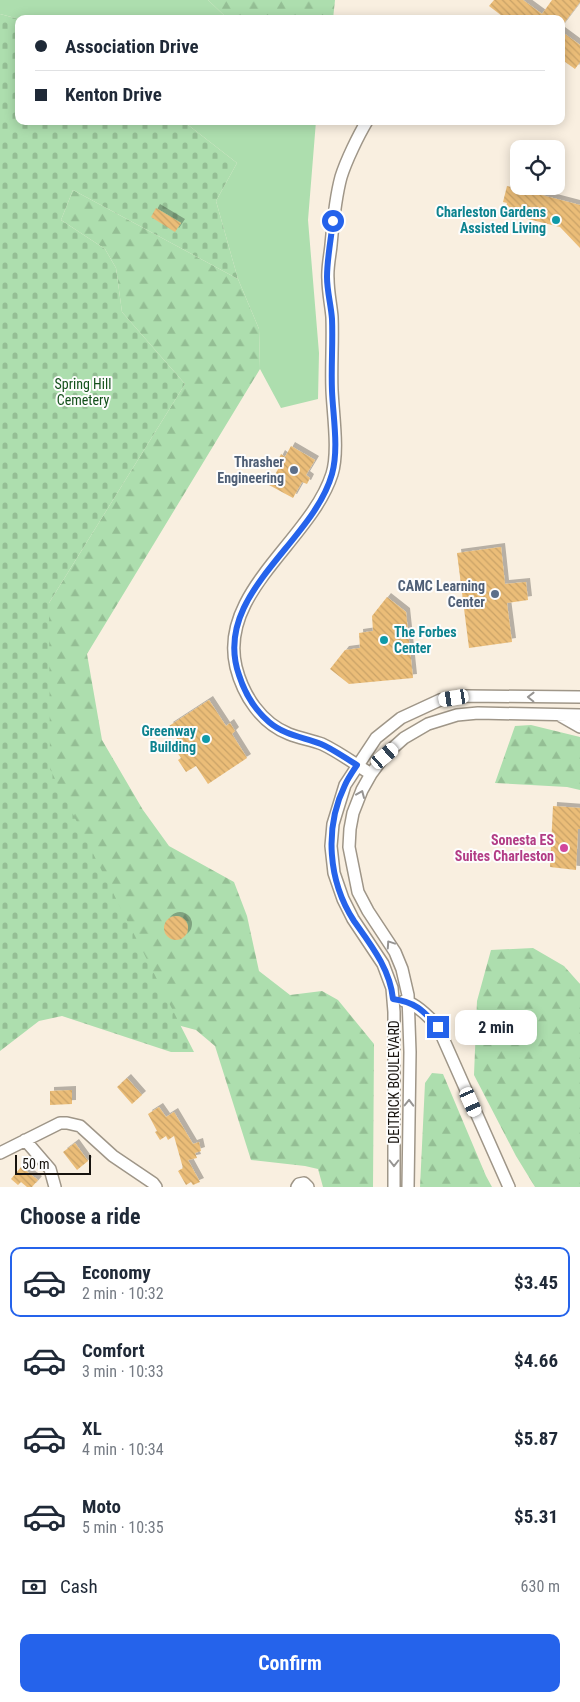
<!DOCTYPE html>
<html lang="en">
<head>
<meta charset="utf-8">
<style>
  body { margin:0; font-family:"Roboto Condensed",sans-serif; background:#f6f6f7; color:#1f2937; height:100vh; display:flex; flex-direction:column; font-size:19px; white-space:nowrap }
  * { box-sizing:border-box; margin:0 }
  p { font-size:16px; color:#747a83 }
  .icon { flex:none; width:28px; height:28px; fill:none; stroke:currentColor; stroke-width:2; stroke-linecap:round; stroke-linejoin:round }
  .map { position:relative; height:1187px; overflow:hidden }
  .details { display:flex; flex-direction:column; background:#fff; flex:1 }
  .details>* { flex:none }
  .hud { position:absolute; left:15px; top:15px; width:550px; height:110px; border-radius:10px; box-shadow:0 2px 12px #0003; display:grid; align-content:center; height:110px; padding:0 20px; background:#fff }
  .tools { position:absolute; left:510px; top:140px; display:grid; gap:10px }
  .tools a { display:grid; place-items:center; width:55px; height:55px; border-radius:10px; background:#fff; box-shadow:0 2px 12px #0003; font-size:25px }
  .scale { position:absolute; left:15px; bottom:12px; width:76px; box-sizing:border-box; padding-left:5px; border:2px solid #17130e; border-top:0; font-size:14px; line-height:18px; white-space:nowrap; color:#17130e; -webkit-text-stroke:4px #fdfdfd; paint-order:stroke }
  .end { position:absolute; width:22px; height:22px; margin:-11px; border:6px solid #2563eb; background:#fff; box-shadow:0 0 0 2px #fff }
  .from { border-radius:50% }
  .bubble { position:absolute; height:35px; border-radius:10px; background:#fff; box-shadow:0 2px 12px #0003; font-size:16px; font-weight:700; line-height:35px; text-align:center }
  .car { position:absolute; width:15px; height:30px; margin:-15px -8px; border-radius:6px; box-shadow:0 0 4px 1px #0007; background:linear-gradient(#fff 24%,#345 0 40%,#fff 0 76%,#345 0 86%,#fff 0) }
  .hud b { display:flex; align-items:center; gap:18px; height:48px; font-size:19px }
  .hud b+b { border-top:1px solid #e0e1e3 }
  .hud i { width:12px; height:12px; background:#1f2937 }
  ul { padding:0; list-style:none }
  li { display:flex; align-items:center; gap:15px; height:70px; margin:0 10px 8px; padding:0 10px; border:2px solid transparent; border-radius:10px }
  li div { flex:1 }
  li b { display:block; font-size:19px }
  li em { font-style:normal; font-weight:700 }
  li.on { border-color:#2563eb }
  li>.icon { width:45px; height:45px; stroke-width:1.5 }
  h2 { padding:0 20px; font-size:22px; line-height:60px }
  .pay { display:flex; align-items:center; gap:12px; height:55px; padding:0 20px; font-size:19px }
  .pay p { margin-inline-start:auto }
  .action { display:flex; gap:10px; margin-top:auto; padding:10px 20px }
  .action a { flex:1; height:58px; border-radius:10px; background:#2563eb; color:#fff; font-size:20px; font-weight:700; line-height:58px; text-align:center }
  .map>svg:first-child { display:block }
</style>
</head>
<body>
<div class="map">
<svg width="580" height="1187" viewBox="0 0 580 1187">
  <defs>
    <pattern id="forest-firs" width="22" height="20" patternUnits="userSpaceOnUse" patternTransform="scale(1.25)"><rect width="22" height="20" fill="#addeae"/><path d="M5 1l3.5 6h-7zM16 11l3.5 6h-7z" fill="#94be94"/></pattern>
    <pattern id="cemetery-stones" width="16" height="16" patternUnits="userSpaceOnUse" patternTransform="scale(1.25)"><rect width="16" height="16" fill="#addeae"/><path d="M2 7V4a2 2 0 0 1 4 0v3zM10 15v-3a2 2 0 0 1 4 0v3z" fill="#94be94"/></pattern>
    <pattern id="building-back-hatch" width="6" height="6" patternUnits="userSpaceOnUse" patternTransform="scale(1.25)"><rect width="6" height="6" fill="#ebbd78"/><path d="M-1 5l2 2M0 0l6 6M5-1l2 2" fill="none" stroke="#c9a267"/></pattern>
    <filter id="shadow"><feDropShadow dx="4" dy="-4" stdDeviation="0" flood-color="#0004"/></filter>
  </defs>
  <rect width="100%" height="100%" fill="#f9efe0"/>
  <path fill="#addeae" d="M 0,0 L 208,0 L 228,19 L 19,19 L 0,14 Z
    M 183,121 L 316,121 L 308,220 L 319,353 L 318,399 L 281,408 L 260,369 L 259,329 L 238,279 L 216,201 L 237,163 Z"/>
  <path fill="url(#forest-firs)" d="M 208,0 L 335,0 L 333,19 L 228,19 Z
    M 73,190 L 238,279 L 259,329 L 260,369 L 87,654 L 102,740 L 143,810 L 169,846 L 234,882 L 247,916 L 259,971 L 290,995 L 322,991 L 338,1000 L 374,1044 L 373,1187 L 323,1187 L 318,1169 L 305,1166 L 251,1160 L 215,1046 L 196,1030 L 84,1000 L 0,810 L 41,770 L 49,603 L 185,384 L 122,312 L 116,268 L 105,249 L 61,220 Z
    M 531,725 L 580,737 L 580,790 L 567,787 L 495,783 L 515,726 Z
    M 533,948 L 564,966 L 580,984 L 580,1187 L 535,1187 L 516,1156 L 474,1075 L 477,1001 L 491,950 Z
    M 432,1073 L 443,1074 L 486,1176 L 492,1187 L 420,1187 L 425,1083 Z"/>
  <path fill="url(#cemetery-stones)" d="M 0,14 L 19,19 L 19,121 L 183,121 L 237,163 L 216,201 L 238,279 L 73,190 L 61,220 L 105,249 L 116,268 L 122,312 L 185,384 L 49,603 L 50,769 L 194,1052 L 171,1052 L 62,1016 L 39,1021 L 0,1051 Z"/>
  <path fill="url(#building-back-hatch)" filter="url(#shadow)" d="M 494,0 L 523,0 L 542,14 L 552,0 L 580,0 L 580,2 L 561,27 L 561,19 L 506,19 L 489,6 Z
    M 561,31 L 580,45 L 580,62 L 575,69 L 561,59 Z
    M 507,186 L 580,205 L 580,248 L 560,227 L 504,213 L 507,203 L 503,202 Z
    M 156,208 L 181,223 L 175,232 L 151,217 Z
    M 291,446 L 315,460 L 306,475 L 310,478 L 307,484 L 302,482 L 293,498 L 269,485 L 281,464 L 277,462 L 281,454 L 285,457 Z
    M 501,547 L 505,584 L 526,582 L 528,600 L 507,603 L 512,642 L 469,648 L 457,553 Z
    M 387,597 L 406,612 L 413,678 L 349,684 L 330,669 L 345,650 L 360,648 L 359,633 L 373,631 L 372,616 Z
    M 209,700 L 226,726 L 230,723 L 235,731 L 232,734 L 247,758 L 208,784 L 196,766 L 186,772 L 178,760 L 181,758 L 175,749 L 181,745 L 169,726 Z
    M 553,806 L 580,808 L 580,829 L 578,829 L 576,870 L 550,867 Z
    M164 928a12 12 0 1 1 24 0a12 12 0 1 1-24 0Z
    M 127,1078 L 142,1095 L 132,1104 L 117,1087 Z
    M 72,1090 L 72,1104 L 50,1105 L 50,1091 Z
    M 159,1107 L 166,1117 L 174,1112 L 193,1144 L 199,1142 L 201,1151 L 195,1153 L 197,1158 L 188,1160 L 200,1182 L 193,1185 L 191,1182 L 186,1185 L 178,1171 L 183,1168 L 174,1136 L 168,1140 L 166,1136 L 160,1140 L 155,1132 L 157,1131 L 148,1114 Z
    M 75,1143 L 88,1161 L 77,1170 L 63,1152 Z
    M 21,1167 L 38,1180 L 32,1187 L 27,1187 L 21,1182 L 18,1185 L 11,1179 Z"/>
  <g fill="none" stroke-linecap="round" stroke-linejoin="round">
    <defs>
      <path id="minor" d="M 367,121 C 358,136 346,161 341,177 C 335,199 333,223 331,245 C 330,256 327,268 328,279 C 328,292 331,305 332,317 C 333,341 331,366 332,390 C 333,414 339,452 332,474 C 311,540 218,592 236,667 C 243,695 261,723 289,734 C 299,738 311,740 322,744 C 339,752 355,764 371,774
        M 559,715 L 580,727
        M 404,1001 C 416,1003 430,1018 438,1027 L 509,1187
        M 25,1140 L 50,1169 L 55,1187
        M 0,1153 L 60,1123 L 67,1123 L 80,1126 L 113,1156 L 153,1183 L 156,1187
        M 297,1187 L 299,1184 L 304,1183 L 308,1187
        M 394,1187 L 394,1012 L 392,988 L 383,964 L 353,919 L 343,899 L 334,873 L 331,846 L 333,824 L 345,785 L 376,738 L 401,718 L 440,700 L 467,696 L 580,697
        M 408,1187 L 410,1052 L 408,995 L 402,969 L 395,952 L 368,911 L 358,892 L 349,847 L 350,829 L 353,813 L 362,790 L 371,774 L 385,755 L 404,738 L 428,724 L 457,715 L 478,713 L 580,715"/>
    </defs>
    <use href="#minor" stroke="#9f9688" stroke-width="14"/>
    <use href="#minor" stroke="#fff" stroke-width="11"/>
  </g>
  <defs><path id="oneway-chevron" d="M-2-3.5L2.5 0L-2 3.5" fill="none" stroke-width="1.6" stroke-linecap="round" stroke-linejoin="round" transform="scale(1.25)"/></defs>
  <g stroke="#979593">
    <use href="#oneway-chevron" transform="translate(531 697) rotate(-179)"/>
    <use href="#oneway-chevron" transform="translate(361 794) rotate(-67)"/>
    <use href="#oneway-chevron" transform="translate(390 944) rotate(-124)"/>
    <use href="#oneway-chevron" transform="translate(409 1103) rotate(-89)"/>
    <use href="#oneway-chevron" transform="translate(394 1163) rotate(90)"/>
  </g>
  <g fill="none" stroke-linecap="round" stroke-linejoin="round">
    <path stroke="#2563eb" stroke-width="6" d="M 333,221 C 331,239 327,259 327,277 C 327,291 331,305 332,319 C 333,343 331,367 332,391 C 333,416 339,449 332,474 C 313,543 211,595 239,675 C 245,694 254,709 269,722 C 284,735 303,737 321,744 C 333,749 345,758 357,765 C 353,771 348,778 345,785 C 324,828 328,881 354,921 C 371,945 390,969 393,999 C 415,1002 423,1010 438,1027"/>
  </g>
  <g fill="#0f9aa8" stroke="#fdfdfd" stroke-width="2">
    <circle cx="556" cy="220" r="5"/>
    <circle cx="384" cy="640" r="5"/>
    <circle cx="206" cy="739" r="5"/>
  </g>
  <g fill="#5c6f8a" stroke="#fdfdfd" stroke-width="2">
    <circle cx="294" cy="470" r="5"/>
    <circle cx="495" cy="594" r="5"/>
  </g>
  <circle fill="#d1479c" stroke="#fdfdfd" stroke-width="2" cx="564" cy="848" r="5"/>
  <g text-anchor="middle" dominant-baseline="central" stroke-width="4" stroke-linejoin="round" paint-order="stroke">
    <g font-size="14" font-weight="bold" fill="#0d838f" stroke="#fdfdfd" text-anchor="end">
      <text x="546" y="212">Charleston Gardens<tspan x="546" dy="16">Assisted Living</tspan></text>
      <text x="394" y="632" text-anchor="start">The Forbes<tspan x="394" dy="16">Center</tspan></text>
      <text x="196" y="731">Greenway<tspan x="196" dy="16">Building</tspan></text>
    </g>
    <g font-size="14" fill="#13511b" stroke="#fdfdfd">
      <text x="83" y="384">Spring Hill<tspan x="83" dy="16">Cemetery</tspan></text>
    </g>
    <g font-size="14" font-weight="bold" fill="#4e5e75" stroke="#fdfdfd" text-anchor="end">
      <text x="284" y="462">Thrasher<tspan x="284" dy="16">Engineering</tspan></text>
      <text x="485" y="586">CAMC Learning<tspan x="485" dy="16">Center</tspan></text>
    </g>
    <g font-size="14" font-weight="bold" fill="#b23c85" stroke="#fdfdfd" text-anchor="end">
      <text x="554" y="840">Sonesta ES<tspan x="554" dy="16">Suites Charleston</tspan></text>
    </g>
    <g font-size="14" fill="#17130e" stroke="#fdfdfd">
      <text transform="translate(394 1082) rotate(-90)">DEITRICK BOULEVARD</text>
    </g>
  </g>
</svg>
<div class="tools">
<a><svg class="icon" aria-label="locate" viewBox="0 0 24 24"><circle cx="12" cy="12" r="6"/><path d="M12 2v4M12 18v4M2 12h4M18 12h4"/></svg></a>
</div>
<div class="scale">50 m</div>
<i class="end from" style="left:333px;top:221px"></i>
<i class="end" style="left:438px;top:1027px"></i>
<div class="bubble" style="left:455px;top:1010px;width:82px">2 min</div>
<i class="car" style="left:454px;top:698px;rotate:261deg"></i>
<i class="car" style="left:385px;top:756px;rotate:49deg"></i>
<i class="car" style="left:471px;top:1102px;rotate:156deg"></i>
<div class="hud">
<b><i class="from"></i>Association Drive</b>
<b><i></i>Kenton Drive</b>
</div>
</div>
<section class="details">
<h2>Choose a ride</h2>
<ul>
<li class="on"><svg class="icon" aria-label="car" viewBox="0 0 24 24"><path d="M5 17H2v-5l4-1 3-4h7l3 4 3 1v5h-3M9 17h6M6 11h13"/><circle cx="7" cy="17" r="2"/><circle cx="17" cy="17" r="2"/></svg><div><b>Economy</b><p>2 min · 10:32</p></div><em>$3.45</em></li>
<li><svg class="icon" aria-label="car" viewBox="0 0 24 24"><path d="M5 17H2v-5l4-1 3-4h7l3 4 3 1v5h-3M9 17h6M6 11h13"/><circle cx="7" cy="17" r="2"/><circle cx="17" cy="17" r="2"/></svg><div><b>Comfort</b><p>3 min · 10:33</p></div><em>$4.66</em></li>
<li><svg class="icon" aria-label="car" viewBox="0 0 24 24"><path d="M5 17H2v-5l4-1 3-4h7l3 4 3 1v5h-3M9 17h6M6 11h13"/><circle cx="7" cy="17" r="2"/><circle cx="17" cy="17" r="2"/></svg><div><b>XL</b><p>4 min · 10:34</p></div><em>$5.87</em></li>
<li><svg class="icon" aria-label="car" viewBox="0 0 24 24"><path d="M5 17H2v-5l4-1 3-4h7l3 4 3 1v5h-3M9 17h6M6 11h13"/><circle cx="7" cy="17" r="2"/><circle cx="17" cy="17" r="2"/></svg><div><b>Moto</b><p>5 min · 10:35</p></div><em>$5.31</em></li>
</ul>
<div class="pay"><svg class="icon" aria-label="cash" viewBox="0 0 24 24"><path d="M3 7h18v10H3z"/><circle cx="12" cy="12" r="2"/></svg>Cash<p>630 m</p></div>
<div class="action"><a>Confirm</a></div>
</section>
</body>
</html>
